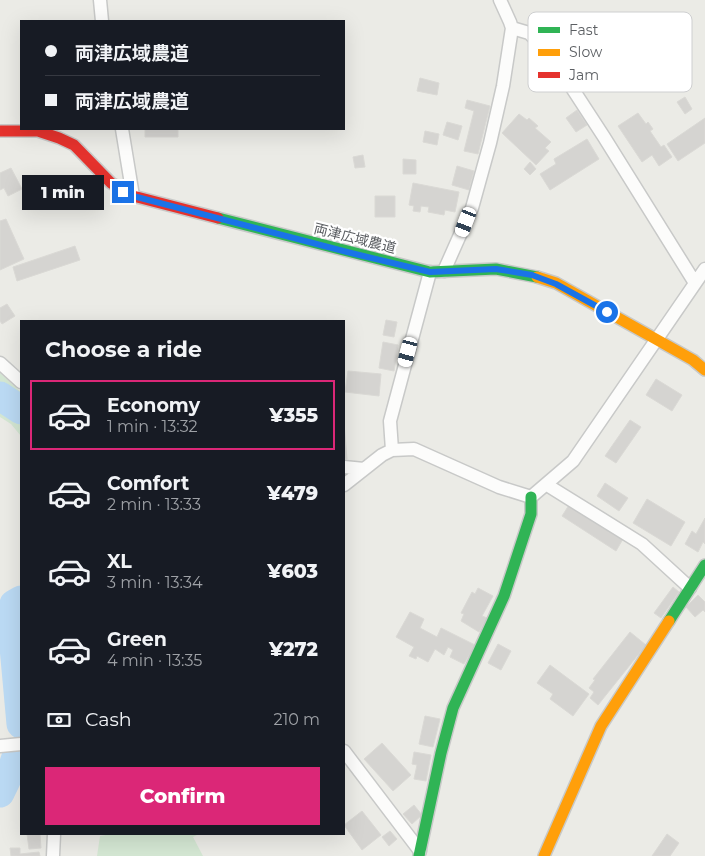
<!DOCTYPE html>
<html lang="en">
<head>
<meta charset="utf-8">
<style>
  body { margin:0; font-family:Montserrat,"Noto Sans JP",sans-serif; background:#20242c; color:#f1f3f6; height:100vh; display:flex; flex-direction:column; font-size:19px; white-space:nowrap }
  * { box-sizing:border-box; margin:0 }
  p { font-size:16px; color:#9ea1a6 }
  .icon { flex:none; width:28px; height:28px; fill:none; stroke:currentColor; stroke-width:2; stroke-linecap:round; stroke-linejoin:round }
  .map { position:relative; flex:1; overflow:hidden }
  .panel { position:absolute; left:20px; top:320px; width:325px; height:515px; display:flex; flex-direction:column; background:#171b24; border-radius:0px; box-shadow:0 5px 20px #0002 }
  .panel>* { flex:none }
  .guide { position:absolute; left:20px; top:20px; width:325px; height:110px; border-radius:0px; box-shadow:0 5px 20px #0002; display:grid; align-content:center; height:110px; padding:0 25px; background:#171b24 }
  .end { position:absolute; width:22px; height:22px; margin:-11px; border:6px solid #1a73e8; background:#fff; box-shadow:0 0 0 2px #fff }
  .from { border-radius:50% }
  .bubble { position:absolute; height:35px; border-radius:0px; background:#171b24; box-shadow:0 5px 20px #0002; font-size:16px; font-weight:800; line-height:35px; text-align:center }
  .car { position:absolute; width:15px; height:30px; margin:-15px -8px; border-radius:6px; box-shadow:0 0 4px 1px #0007; background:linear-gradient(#fff 24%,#345 0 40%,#fff 0 76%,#345 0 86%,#fff 0) }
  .guide b { display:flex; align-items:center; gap:18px; height:48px; font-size:19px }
  .guide b+b { border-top:1px solid #363941 }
  .guide i { width:12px; height:12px; background:#f1f3f6 }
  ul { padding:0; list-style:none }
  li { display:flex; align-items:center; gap:15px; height:70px; margin:0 10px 8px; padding:0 15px; border:2px solid transparent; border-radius:0px }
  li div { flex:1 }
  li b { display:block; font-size:19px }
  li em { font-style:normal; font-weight:800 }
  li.current { border-color:#db2777 }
  li>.icon { width:45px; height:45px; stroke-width:1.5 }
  h2 { padding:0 25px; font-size:22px; line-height:60px }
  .pay { display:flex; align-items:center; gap:12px; height:55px; padding:0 25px; font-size:19px }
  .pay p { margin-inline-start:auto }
  .action { display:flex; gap:10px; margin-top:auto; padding:10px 25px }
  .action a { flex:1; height:58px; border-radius:0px; background:#db2777; color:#fff; font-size:20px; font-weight:800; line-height:58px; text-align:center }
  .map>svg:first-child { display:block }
</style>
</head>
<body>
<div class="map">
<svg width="705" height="856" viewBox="0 0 705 856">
  <rect width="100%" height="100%" fill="#ebebe6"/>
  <path fill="#d4e7d3" d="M 0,373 L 21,392 L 21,436 L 11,424 L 0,417 Z
    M 111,834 L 199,834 L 193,837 L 203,856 L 97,856 L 100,836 Z"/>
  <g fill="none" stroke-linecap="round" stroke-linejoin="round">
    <path stroke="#bbdaf4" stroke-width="29" d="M 0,396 L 21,410
      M 21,600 L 14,604 L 13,636 L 21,724
      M 0,793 L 13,766 L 17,754"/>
  </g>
  <path fill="#d5d4d1" stroke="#dad9d5" d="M 420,78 L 439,83 L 437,95 L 417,91 Z
    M 685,97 L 692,109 L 685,114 L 677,102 Z
    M 467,100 L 490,106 L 478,154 L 464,151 L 474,111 L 465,108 Z
    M 577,110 L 587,125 L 576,132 L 566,118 Z
    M 638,113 L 646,124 L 648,122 L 653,129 L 650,131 L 661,147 L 664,145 L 672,157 L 659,166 L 652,155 L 642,162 L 618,126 Z
    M 519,114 L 527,120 L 529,118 L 538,126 L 535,128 L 551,142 L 545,148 L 549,151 L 536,165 L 502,133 Z
    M 705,118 L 705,143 L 678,161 L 667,144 Z
    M 447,122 L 462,126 L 458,140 L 443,135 Z
    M 145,129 L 178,129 L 178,137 L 145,137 Z
    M 425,131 L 439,134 L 437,145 L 423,142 Z
    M 587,139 L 599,159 L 550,190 L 540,174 L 556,164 L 554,159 Z
    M 363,155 L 365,167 L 355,168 L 353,157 Z
    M 403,159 L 416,160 L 416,174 L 403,174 Z
    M 530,162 L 536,169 L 530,175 L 524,169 Z
    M 457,166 L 474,171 L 469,190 L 452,185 Z
    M 11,168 L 22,189 L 8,196 L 4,188 L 0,190 L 0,173 Z
    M 413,183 L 459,192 L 455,212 L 445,210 L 444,215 L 428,212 L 429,207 L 421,206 L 420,212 L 413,211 L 414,206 L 409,205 Z
    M 375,196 L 395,196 L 395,217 L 375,217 Z
    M 6,219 L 24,259 L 0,270 L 0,221 Z
    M 75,246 L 80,260 L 17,281 L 13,267 Z
    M 7,304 L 15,316 L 2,324 L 0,321 L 0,308 Z
    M 386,320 L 397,322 L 394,337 L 383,335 Z
    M 383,342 L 398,345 L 394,371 L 379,368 Z
    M 348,371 L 381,374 L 379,396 L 345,392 Z
    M 656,379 L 682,395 L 672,411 L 646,395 Z
    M 630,420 L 641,427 L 616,463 L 605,456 Z
    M 344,423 L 347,459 L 344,459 Z
    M 605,483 L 628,498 L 619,511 L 597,496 Z
    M 647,499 L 685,522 L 671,546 L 633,523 Z
    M 569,505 L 623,539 L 616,551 L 562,516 Z
    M 705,518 L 705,544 L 703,542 L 698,552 L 685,544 L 692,531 L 696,534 Z
    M 673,587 L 679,592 L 661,618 L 654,613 Z
    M 478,588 L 493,596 L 482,616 L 487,618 L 479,632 L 461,621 L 464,614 L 461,613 L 472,592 L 475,594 Z
    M 698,595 L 705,602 L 705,612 L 703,610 L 695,617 L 686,607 Z
    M 410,612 L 424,619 L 420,628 L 437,637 L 441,628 L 475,645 L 464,664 L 450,657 L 453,650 L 448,647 L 444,655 L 435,649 L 428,662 L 417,656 L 416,659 L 409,656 L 414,647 L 396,637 Z
    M 630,632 L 646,645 L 598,705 L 590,698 L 594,692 L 589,688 L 595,680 L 593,679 Z
    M 498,644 L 511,651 L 501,670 L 488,663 Z
    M 550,665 L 589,694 L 573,716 L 550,699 L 553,694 L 537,683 Z
    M 425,716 L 440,719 L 433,747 L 419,744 Z
    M 382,743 L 411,775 L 393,791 L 364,759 Z
    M 414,752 L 431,755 L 426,781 L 414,779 L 417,765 L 412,764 Z
    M 414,805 L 422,815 L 412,824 L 403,814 Z
    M 362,811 L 381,835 L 362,850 L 344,825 Z
    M 390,831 L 397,839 L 389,846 L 382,837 Z
    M 27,834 L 40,834 L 41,848 L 29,849 Z
    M 667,834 L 679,843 L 670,856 L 652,856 Z
    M 10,848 L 20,848 L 20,854 L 39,852 L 40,856 L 11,856 Z"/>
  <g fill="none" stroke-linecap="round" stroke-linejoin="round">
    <defs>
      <path id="street" d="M 100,0 L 102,21
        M 512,28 L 529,33 L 541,45 L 559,68 L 604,137 L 695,283
        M 122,129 L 133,196
        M 444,271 L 472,208 L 490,143 L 503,86 L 512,28 L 510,22 L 500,0
        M 0,363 L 21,382
        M 392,450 L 390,421 L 430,272
        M 344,467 L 364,469
        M 344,485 L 382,455 L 392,450 L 414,449 L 499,487 L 531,497 L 573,461 L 705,269
        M 547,485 L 642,544 L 690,588
        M 0,746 L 21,744
        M 344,751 L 420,851
        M 53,856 L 54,834"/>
      <path id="fast" d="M 218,218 L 430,272 L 496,269 L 537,277
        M 669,621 L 705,565
        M 419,856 L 441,753 L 453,708 L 504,596 L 531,514 L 531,497"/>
      <path id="slow" d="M 537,277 L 556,283 L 693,360 L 705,370
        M 544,856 L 601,726 L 669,621"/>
      <path id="jam" d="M 0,131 L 38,131 L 59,138 L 74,145 L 111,183 L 133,196 L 218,218"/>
    </defs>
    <use href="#street" stroke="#c8c9c8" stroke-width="15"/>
    <use href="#fast" stroke="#c8c9c8" stroke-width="14"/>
    <use href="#slow" stroke="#c8c9c8" stroke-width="14"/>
    <use href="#jam" stroke="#c8c9c8" stroke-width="14"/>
    <use href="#street" stroke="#fcfcfb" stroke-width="12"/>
    <use href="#fast" stroke="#30b455" stroke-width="11"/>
    <use href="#slow" stroke="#ff9f0a" stroke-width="11"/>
    <use href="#jam" stroke="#e5322d" stroke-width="11"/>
  </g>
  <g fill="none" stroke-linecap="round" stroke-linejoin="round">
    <path stroke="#1a73e8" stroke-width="6" d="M 123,192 L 133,196 L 351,253 L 430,272 L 496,269 L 532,275 L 556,284 L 607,312"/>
  </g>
  <g text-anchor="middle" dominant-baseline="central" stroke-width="4.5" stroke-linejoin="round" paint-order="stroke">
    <g font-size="14" fill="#5c5f63" stroke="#fff">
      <text transform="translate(355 238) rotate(14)">両津広域農道</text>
    </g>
  </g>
  <rect x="528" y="12" width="164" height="80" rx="8" fill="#fff" stroke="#cecfd0" stroke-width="1"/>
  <rect x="538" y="27" width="22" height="6" fill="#30b455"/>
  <rect x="538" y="49" width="22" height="7" fill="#ff9f0a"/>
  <rect x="538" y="72" width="22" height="6" fill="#e5322d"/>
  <g font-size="14" fill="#5c5f63">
    <text x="569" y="35">Fast</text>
    <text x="569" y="57">Slow</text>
    <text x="569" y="80">Jam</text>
  </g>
</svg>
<i class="end from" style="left:607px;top:312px"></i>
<i class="end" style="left:123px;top:192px"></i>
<div class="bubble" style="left:22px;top:175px;width:82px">1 min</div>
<i class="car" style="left:466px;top:222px;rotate:201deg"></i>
<i class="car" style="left:408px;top:352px;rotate:195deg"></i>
<div class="guide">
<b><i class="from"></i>両津広域農道</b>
<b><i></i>両津広域農道</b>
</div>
<section class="panel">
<h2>Choose a ride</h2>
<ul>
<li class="current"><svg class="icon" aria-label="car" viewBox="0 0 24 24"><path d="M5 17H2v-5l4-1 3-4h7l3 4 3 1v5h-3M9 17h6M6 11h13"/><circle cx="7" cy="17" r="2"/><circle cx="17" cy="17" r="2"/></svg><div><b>Economy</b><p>1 min · 13:32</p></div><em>¥355</em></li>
<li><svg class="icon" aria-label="car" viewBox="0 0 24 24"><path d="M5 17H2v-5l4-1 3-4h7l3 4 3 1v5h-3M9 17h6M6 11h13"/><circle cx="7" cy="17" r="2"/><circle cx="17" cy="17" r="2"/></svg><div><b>Comfort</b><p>2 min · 13:33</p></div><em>¥479</em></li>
<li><svg class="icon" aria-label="car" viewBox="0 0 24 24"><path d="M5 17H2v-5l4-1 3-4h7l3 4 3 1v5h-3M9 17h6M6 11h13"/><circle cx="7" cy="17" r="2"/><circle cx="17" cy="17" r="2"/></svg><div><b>XL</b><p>3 min · 13:34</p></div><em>¥603</em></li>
<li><svg class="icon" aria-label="car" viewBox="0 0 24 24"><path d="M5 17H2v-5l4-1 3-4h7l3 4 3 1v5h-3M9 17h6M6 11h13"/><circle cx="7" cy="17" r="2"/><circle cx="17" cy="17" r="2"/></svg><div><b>Green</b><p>4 min · 13:35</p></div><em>¥272</em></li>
</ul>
<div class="pay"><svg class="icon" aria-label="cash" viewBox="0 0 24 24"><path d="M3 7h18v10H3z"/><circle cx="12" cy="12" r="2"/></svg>Cash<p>210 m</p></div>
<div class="action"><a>Confirm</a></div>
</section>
</div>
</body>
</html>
